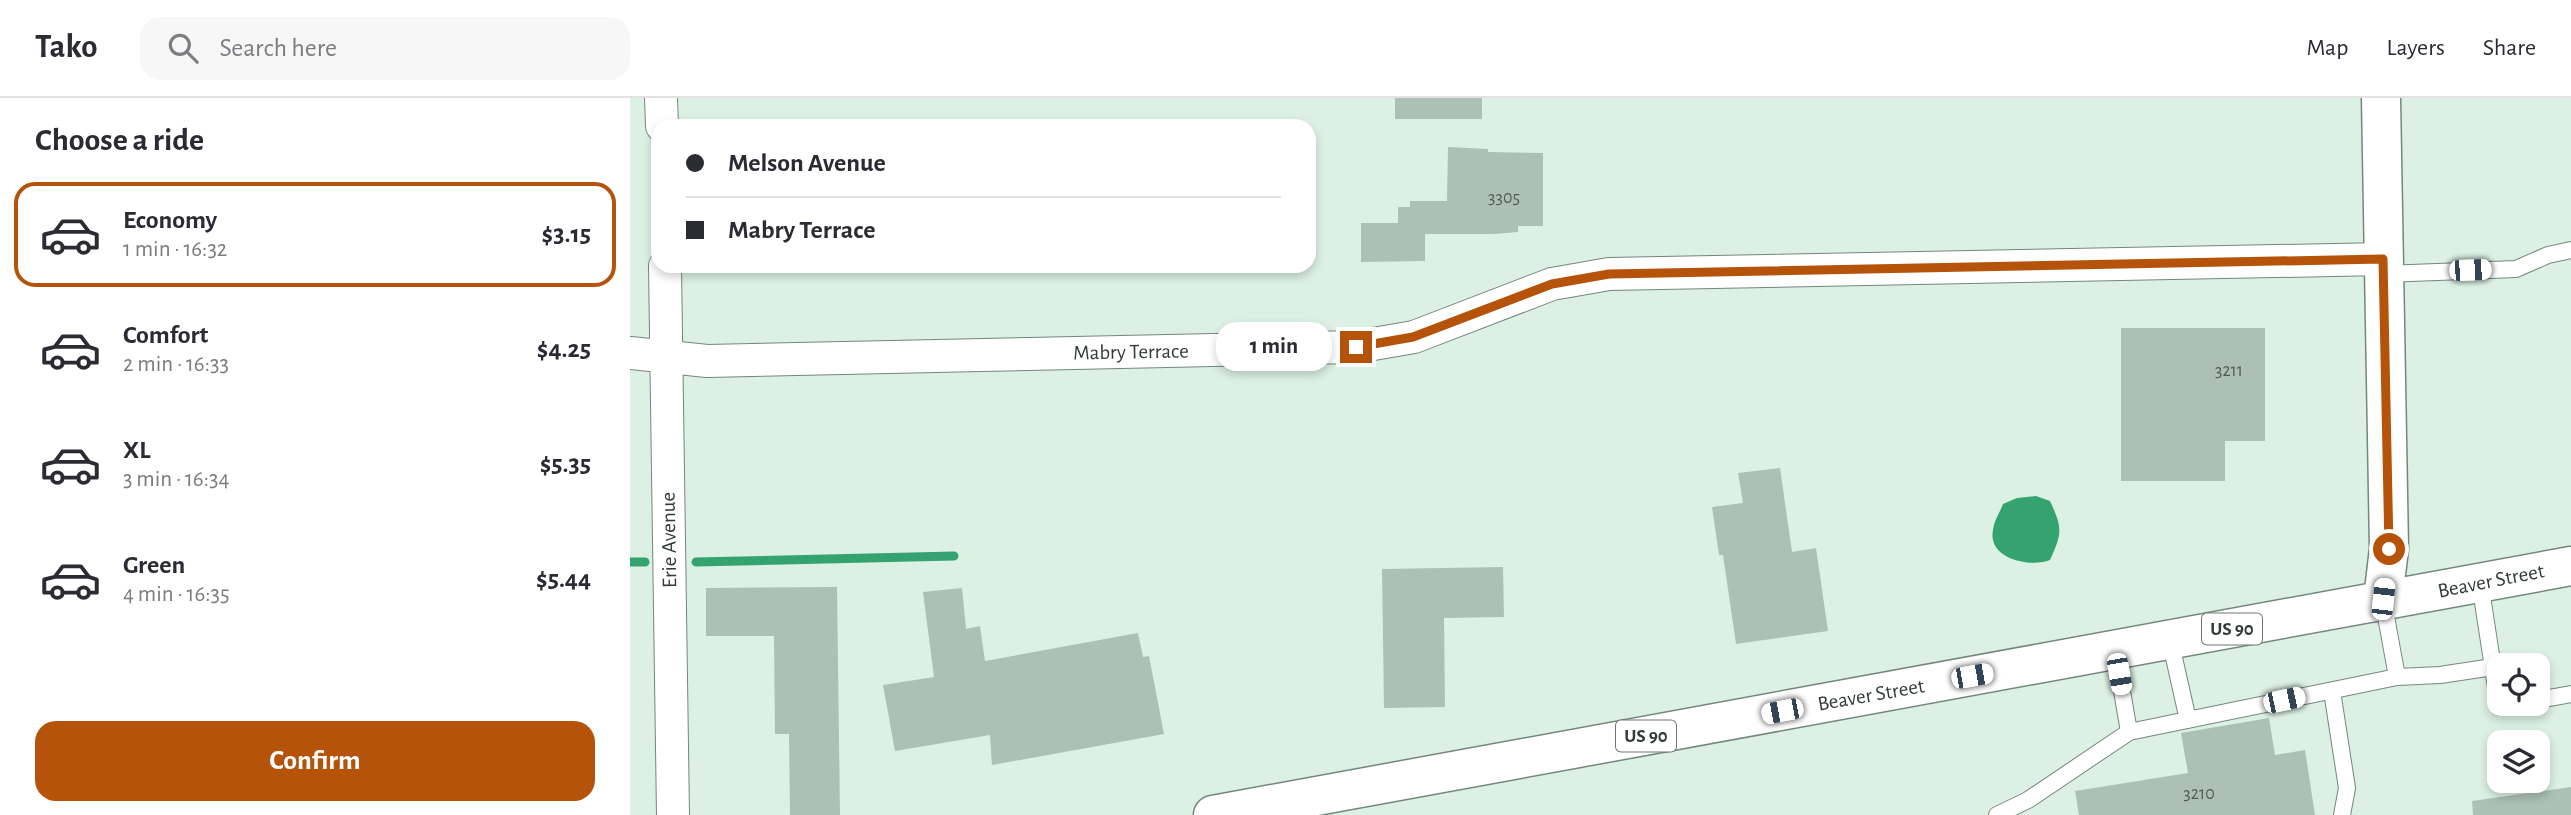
<!DOCTYPE html>
<html lang="en">
<head>
<meta charset="utf-8">
<style>
  body { margin:0; font-family:"Alegreya Sans",sans-serif; background:#f7f7f7; color:#2b2b33; height:100vh; display:flex; flex-direction:column; font-size:26px; white-space:nowrap }
  * { box-sizing:border-box; margin:0 }
  p { font-size:23px; color:#7c7c81 }
  .icon { flex:none; width:38px; height:38px; fill:none; stroke:currentColor; stroke-width:2; stroke-linecap:round; stroke-linejoin:round }
  .map { position:relative; flex:1; overflow:hidden }
  .side { display:flex; flex-direction:column; background:#fff; width:630px }
  .side>* { flex:none }
  .top-card { position:absolute; left:21px; top:21px; width:665px; height:154px; border-radius:21px; box-shadow:0 4px 10px #0003; display:grid; align-content:center; height:154px; padding:0 35px; background:#fff }
  .controls { position:absolute; left:1857px; top:555px; display:grid; gap:14px }
  .controls a { display:grid; place-items:center; width:63px; height:63px; border-radius:14px; background:#fff; box-shadow:0 4px 10px #0003; font-size:35px }
  .end { position:absolute; width:32px; height:32px; margin:-16px; border:9px solid #b45309; background:#fff; box-shadow:0 0 0 4px #fff }
  .from { border-radius:50% }
  .bubble { position:absolute; height:49px; border-radius:21px; background:#fff; box-shadow:0 4px 10px #0003; font-size:23px; font-weight:700; line-height:49px; text-align:center }
  .car { position:absolute; width:21px; height:42px; margin:-21px -10px; border-radius:9px; box-shadow:0 0 5px 2px #0007; background:linear-gradient(#fff 24%,#345 0 40%,#fff 0 76%,#345 0 86%,#fff 0) }
  .top-card b { display:flex; align-items:center; gap:24px; height:66px; font-size:26px }
  .top-card b+b { border-top:2px solid #e1e1e2 }
  .top-card i { width:18px; height:18px; background:#2b2b33 }
  ul { padding:0; list-style:none }
  li { display:flex; align-items:center; gap:21px; height:105px; margin:0 14px 10px; padding:0 21px; border:4px solid transparent; border-radius:21px }
  li div { flex:1 }
  li b { display:block; font-size:26px }
  li em { font-style:normal; font-weight:700 }
  li.on { border-color:#b45309 }
  li>.icon { width:63px; height:63px; stroke-width:1.5 }
  h2 { padding:0 35px; font-size:32px; line-height:84px }
  .button { display:flex; gap:14px; margin-top:auto; padding:14px 35px }
  .button a { flex:1; height:80px; border-radius:21px; background:#b45309; color:#fff; font-size:28px; font-weight:700; line-height:80px; text-align:center }
  header { display:flex; align-items:center; gap:42px; box-sizing:border-box; height:98px; padding:0 35px; background:#fff; border-bottom:2px solid #e1e1e2 }
  header strong { font-size:33px }
  nav { display:flex; gap:38px; margin-inline-start:auto; font-size:24px }
  .search { width:490px; height:63px; background:#f7f7f7; display:flex; align-items:center; gap:18px; box-sizing:border-box; padding:0 24px; border-radius:21px; color:#7c7c81; font-size:26px }
  main { display:flex; flex:1; min-height:0 }
  .map>svg:first-child { display:block }
</style>
</head>
<body>
<header>
<strong>Tako</strong>
<div class="search"><svg class="icon" aria-label="search" viewBox="0 0 24 24"><circle cx="10" cy="10" r="6"/><path d="M15 15l6 6"/></svg>Search here</div>
<nav><a>Map</a><a>Layers</a><a>Share</a></nav>
</header>
<main>
<section class="side">
<h2>Choose a ride</h2>
<ul>
<li class="on"><svg class="icon" aria-label="car" viewBox="0 0 24 24"><path d="M5 17H2v-5l4-1 3-4h7l3 4 3 1v5h-3M9 17h6M6 11h13"/><circle cx="7" cy="17" r="2"/><circle cx="17" cy="17" r="2"/></svg><div><b>Economy</b><p>1 min · 16:32</p></div><em>$3.15</em></li>
<li><svg class="icon" aria-label="car" viewBox="0 0 24 24"><path d="M5 17H2v-5l4-1 3-4h7l3 4 3 1v5h-3M9 17h6M6 11h13"/><circle cx="7" cy="17" r="2"/><circle cx="17" cy="17" r="2"/></svg><div><b>Comfort</b><p>2 min · 16:33</p></div><em>$4.25</em></li>
<li><svg class="icon" aria-label="car" viewBox="0 0 24 24"><path d="M5 17H2v-5l4-1 3-4h7l3 4 3 1v5h-3M9 17h6M6 11h13"/><circle cx="7" cy="17" r="2"/><circle cx="17" cy="17" r="2"/></svg><div><b>XL</b><p>3 min · 16:34</p></div><em>$5.35</em></li>
<li><svg class="icon" aria-label="car" viewBox="0 0 24 24"><path d="M5 17H2v-5l4-1 3-4h7l3 4 3 1v5h-3M9 17h6M6 11h13"/><circle cx="7" cy="17" r="2"/><circle cx="17" cy="17" r="2"/></svg><div><b>Green</b><p>4 min · 16:35</p></div><em>$5.44</em></li>
</ul>
<div class="button"><a>Confirm</a></div>
</section>
<div class="map">
<svg width="1941" height="717" viewBox="0 0 1941 717">
  <rect width="100%" height="100%" fill="#dcf1e4"/>
  <path fill="#35a36f" d="M 1406,398 L 1420,403 C 1433,431 1432,435 1420,462 C 1401,470 1357,461 1363,432 C 1364,423 1370,414 1373,406 L 1387,400 Z"/>
  <g fill="none" stroke-linecap="round" stroke-linejoin="round">
    <path stroke="#35a36f" stroke-width="9" d="M 0,464 L 15,464
      M 66,464 L 324,458"/>
  </g>
  <path fill="#acc0b4" d="M 765,0 L 852,0 L 852,21 L 765,21 Z
    M 818,49 L 858,51 L 858,54 L 913,55 L 913,128 L 888,128 L 888,134 L 864,136 L 795,136 L 795,163 L 731,164 L 731,125 L 768,125 L 768,109 L 780,109 L 780,103 L 817,103 Z
    M 1491,230 L 1635,230 L 1635,343 L 1595,343 L 1595,383 L 1491,383 Z
    M 1150,370 L 1162,454 L 1186,450 L 1198,533 L 1106,546 L 1093,457 L 1089,457 L 1082,409 L 1113,405 L 1108,375 Z
    M 873,469 L 874,519 L 814,520 L 815,609 L 754,610 L 752,471 Z
    M 207,489 L 210,717 L 160,717 L 159,636 L 145,636 L 144,538 L 76,538 L 76,490 Z
    M 332,490 L 336,531 L 350,528 L 355,563 L 508,535 L 513,559 L 519,558 L 534,636 L 362,667 L 360,637 L 265,653 L 253,587 L 304,579 L 293,494 Z
    M 1639,620 L 1645,657 L 1675,652 L 1685,717 L 1449,717 L 1445,693 L 1558,675 L 1551,635 Z
    M 1941,689 L 1941,717 L 1843,717 L 1842,703 Z"/>
  <g fill="none" stroke-linecap="round" stroke-linejoin="round">
    <defs>
      <path id="lane" d="M 1754,176 L 1886,171 L 1918,157 L 1941,152
        M 1850,485 L 1869,609 L 1890,606
        M 1540,542 L 1558,622
        M 1485,552 L 1499,634 L 1767,579 L 1753,502
        M 1767,579 L 1810,577 L 1863,569
        M 1702,593 L 1717,690 L 1712,717
        M 1908,602 L 1941,596
        M 1367,717 L 1398,702 L 1499,634"/>
      <path id="street" d="M 31,0 L 32,28
        M 35,168 L 43,717
        M 0,255 L 77,263 L 726,249 L 784,239 L 922,186 L 979,176 L 1753,161"/>
      <path id="secondary" d="M 1751,0 L 1759,451 L 1753,501"/>
      <path id="primary" d="M 583,717 L 1941,468"/>
    </defs>
    <use href="#lane" stroke="#74877b" stroke-width="18"/>
    <use href="#street" stroke="#74877b" stroke-width="34"/>
    <use href="#secondary" stroke="#74877b" stroke-width="41"/>
    <use href="#primary" stroke="#74877b" stroke-width="41"/>
    <use href="#lane" stroke="#fff" stroke-width="16"/>
    <use href="#street" stroke="#fff" stroke-width="32"/>
    <use href="#secondary" stroke="#fff" stroke-width="38"/>
    <use href="#primary" stroke="#fff" stroke-width="38"/>
  </g>
  <g fill="none" stroke-linecap="round" stroke-linejoin="round">
    <path stroke="#b45309" stroke-width="9" d="M 726,249 L 783,239 L 922,186 L 979,176 L 1753,161 L 1759,451"/>
  </g>
  <g text-anchor="middle" dominant-baseline="central" stroke-width="5" stroke-linejoin="round" paint-order="stroke">
    <g font-size="18" fill="#515c56">
      <text x="874" y="100">3305</text>
      <text x="1599" y="273">3211</text>
      <text x="1569" y="696">3210</text>
    </g>
    <g fill="#fff" stroke="#707672" stroke-width="2">
      <rect x="1572" y="515.5" width="60" height="31" rx="5"/>
      <rect x="986" y="622.5" width="60" height="31" rx="5"/>
    </g>
    <g font-size="19" font-weight="bold" fill="#333b36">
      <text x="1602" y="531">US 90</text>
      <text x="1016" y="638">US 90</text>
    </g>
    <g font-size="21" fill="#333b36" stroke="#fff">
      <text transform="translate(501 254) rotate(-1)">Mabry Terrace</text>
      <text transform="translate(39 442) rotate(-91)">Erie Avenue</text>
      <text transform="translate(1861 483) rotate(-11)">Beaver Street</text>
      <text transform="translate(1241 597) rotate(-10)">Beaver Street</text>
    </g>
  </g>
</svg>
<div class="controls">
<a><svg class="icon" aria-label="locate" viewBox="0 0 24 24"><circle cx="12" cy="12" r="6"/><path d="M12 2v4M12 18v4M2 12h4M18 12h4"/></svg></a>
<a><svg class="icon" aria-label="layers" viewBox="0 0 24 24"><path d="M12 4l9 5-9 5-9-5zM3 14l9 5 9-5"/></svg></a>
</div>
<i class="end from" style="left:1759px;top:451px"></i>
<i class="end" style="left:726px;top:249px"></i>
<div class="bubble" style="left:586px;top:224px;width:116px">1 min</div>
<i class="car" style="left:1840px;top:172px;rotate:88deg"></i>
<i class="car" style="left:1753px;top:501px;rotate:6deg"></i>
<i class="car" style="left:1489px;top:576px;rotate:170deg"></i>
<i class="car" style="left:1342px;top:578px;rotate:80deg"></i>
<i class="car" style="left:1654px;top:602px;rotate:78deg"></i>
<i class="car" style="left:1152px;top:613px;rotate:259deg"></i>
<div class="top-card">
<b><i class="from"></i>Melson Avenue</b>
<b><i></i>Mabry Terrace</b>
</div>
</div>
</main>
</body>
</html>
